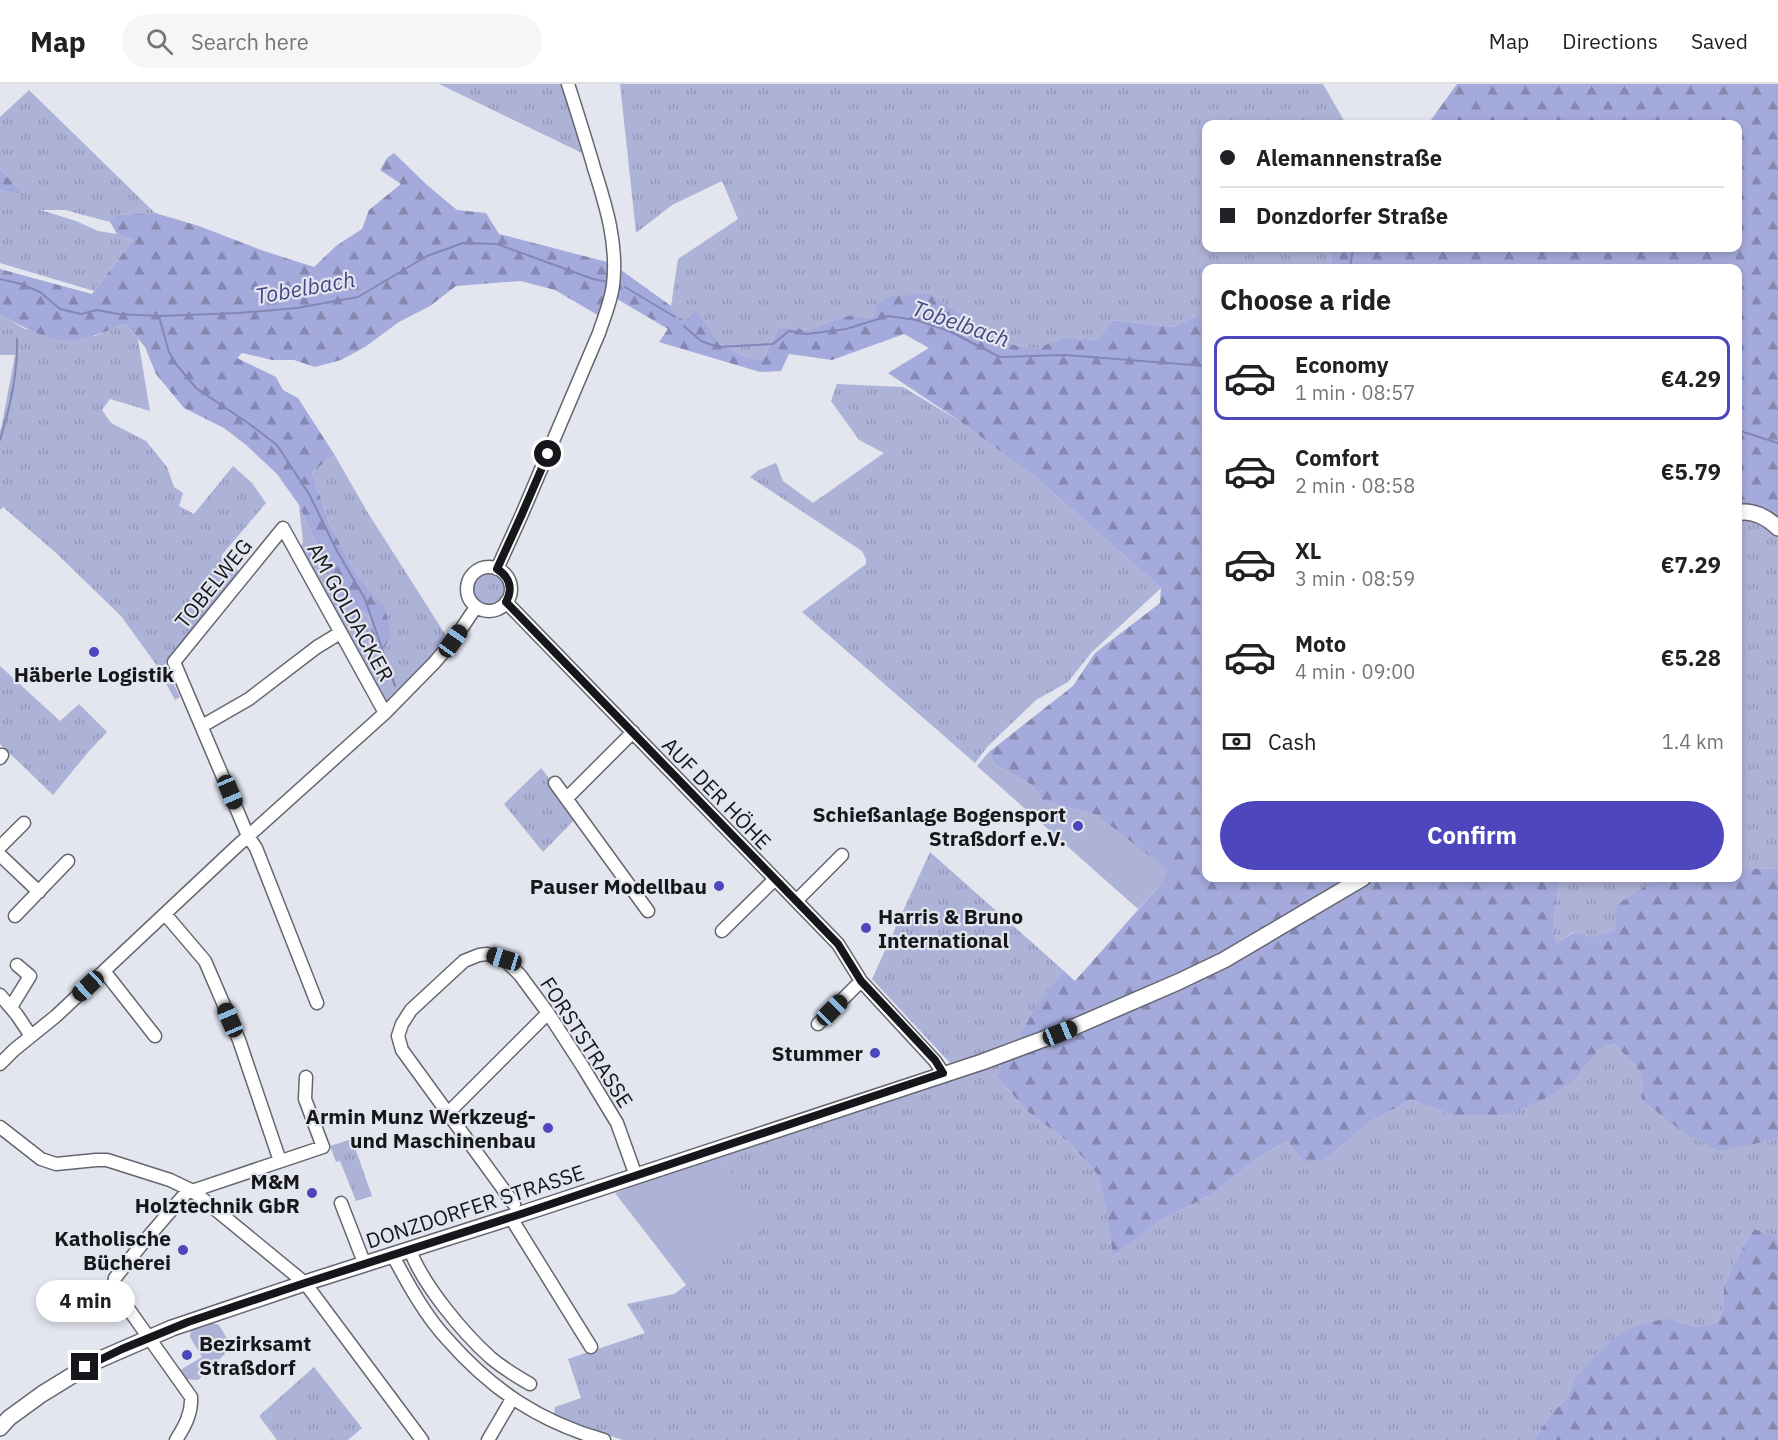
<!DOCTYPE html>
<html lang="en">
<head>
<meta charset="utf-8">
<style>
  body { margin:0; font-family:"IBM Plex Sans",sans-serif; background:#f6f6f6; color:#202124; height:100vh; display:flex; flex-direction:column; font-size:22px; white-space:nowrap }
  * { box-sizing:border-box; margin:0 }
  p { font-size:20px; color:#757577 }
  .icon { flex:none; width:33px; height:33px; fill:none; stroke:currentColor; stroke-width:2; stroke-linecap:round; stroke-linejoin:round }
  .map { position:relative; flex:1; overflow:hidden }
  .side { position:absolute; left:1202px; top:180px; width:540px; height:618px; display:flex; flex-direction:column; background:#fff; border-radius:12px; box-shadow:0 3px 9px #0003 }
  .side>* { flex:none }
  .hud { position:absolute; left:1202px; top:36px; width:540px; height:132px; border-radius:12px; box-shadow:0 3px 9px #0003; display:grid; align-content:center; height:132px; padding:0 18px; background:#fff }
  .end { position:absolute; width:27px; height:27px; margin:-14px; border:8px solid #16171a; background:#fff; box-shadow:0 0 0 3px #fff }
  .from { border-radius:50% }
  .bubble { position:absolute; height:42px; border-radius:21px; background:#fff; box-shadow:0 3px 9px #0003; font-size:20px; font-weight:700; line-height:42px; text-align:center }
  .car { position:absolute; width:18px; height:36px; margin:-18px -9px; border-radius:8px; box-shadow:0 0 4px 2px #0007; background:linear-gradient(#222 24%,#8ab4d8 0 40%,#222 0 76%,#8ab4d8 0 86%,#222 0) }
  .hud b { display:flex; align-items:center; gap:21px; height:57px; font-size:22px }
  .hud b+b { border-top:2px solid #e0e0e0 }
  .hud i { width:15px; height:15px; background:#202124 }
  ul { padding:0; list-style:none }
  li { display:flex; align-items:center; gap:18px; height:84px; margin:0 12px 9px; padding:0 6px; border:3px solid transparent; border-radius:12px }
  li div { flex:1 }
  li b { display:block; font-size:22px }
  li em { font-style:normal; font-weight:700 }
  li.selected { border-color:#4d46bd }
  li>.icon { width:54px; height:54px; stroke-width:1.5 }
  h2 { padding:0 18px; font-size:27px; line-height:72px }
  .pay { display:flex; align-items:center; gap:15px; height:66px; padding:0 18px; font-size:22px }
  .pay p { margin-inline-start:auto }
  .action { display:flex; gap:12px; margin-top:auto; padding:12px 18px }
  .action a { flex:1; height:69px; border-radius:36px; background:#4d46bd; color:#fff; font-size:24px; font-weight:700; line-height:69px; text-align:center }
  header { display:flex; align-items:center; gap:36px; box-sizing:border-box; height:84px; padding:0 30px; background:#fff; border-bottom:2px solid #e0e0e0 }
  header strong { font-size:28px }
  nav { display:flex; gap:33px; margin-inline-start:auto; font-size:21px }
  .search { width:420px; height:54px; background:#f6f6f6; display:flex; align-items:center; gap:15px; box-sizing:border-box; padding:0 21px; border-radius:33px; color:#757577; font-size:22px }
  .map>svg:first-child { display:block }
</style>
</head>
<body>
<header>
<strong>Map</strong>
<div class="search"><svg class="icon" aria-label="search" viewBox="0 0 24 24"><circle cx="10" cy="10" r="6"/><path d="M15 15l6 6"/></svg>Search here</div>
<nav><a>Map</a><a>Directions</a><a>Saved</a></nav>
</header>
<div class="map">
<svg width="1778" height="1356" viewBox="0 0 1778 1356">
  <defs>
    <pattern id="grass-tufts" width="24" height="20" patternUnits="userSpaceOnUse" patternTransform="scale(1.5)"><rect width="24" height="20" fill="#adb2d7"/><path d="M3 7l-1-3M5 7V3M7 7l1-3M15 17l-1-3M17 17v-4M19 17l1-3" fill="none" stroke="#9498b8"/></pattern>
    <pattern id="forest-firs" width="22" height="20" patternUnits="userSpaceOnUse" patternTransform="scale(1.5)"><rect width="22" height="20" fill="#a5aadc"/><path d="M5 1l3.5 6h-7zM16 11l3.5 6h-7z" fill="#8589b2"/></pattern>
  </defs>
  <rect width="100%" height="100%" fill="#e3e5ef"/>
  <path fill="url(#grass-tufts)" d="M 439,0 L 563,0 L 584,69 L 582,69 Z
    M 620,0 L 1323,0 L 1346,40 L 1206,40 L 1206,164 L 1331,164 L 1330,184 L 1206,184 L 1206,227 L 1174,243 L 1112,236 L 1097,256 L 1063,253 L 1036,265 L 1005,259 L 931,210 L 869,235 L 857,231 L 841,233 L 809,246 L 779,243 L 763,276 L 744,272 L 719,259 L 696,226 L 686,236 L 680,234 L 671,222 L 678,175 L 738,135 L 722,97 L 672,121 L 636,149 Z
    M 29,6 L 155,129 L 117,131 L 110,138 L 65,126 L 41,126 L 76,137 L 98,147 L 117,150 L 133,156 L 94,207 L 0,179 L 0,106 L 25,112 L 0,85 L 0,33 Z
    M 0,230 L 25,245 L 95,252 L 126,240 L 138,255 L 150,327 L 110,315 L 102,326 L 111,339 L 146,357 L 167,383 L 174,403 L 183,409 L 179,422 L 194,430 L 233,382 L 252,399 L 266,419 L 221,472 L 242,490 L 175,571 L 164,581 L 180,613 L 175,616 L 155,579 L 121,532 L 56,469 L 3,423 L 0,426 L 0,346 L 1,345 L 15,271 L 0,271 Z
    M 837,300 L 903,303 L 958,336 L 1035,393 L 1161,504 L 1092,568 L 1068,598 L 1036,616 L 988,662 L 975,679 L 802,528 L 866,480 L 866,475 L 862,467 L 750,393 L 759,386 L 776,379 L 783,397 L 813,419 L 884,369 L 859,356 L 831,317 Z
    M 334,370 L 368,429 L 447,553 L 448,560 L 385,622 L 299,466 L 303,458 L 299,421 L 339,511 L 369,532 L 378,572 L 385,523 L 356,490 L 329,439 L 312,389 Z
    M 1753,433 L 1778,451 L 1778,785 L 1747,784 L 1737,785 L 1737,434 Z
    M470 505a18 18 0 1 1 36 0a18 18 0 1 1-36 0Z
    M 0,582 L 60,637 L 79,620 L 107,648 L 89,667 L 53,711 L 0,660 Z
    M 541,684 L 579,731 L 543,768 L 504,720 Z
    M 930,768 L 1064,887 L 1040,917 L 1021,957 L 950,979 L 872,895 Z
    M 1560,794 L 1684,794 L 1650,799 L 1615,845 L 1592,853 L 1574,848 L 1556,859 L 1554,833 Z
    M 1615,960 L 1641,989 L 1642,1016 L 1757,1059 L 1778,1055 L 1778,1153 L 1754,1145 L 1736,1175 L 1724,1202 L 1722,1227 L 1715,1240 L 1696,1243 L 1668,1234 L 1573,1299 L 1566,1316 L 1553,1327 L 1534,1356 L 623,1356 L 576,1341 L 554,1331 L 555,1323 L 581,1314 L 568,1275 L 645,1249 L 627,1220 L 674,1210 L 766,1142 L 719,1071 L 1002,979 L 997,992 L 1028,1028 L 1070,1059 L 1097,1090 L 1106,1125 L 1114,1170 L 1162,1136 L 1212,1110 L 1258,1074 L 1287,1057 L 1304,1076 L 1325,1076 L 1371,1037 L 1411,1016 L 1452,1031 L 1578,992 L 1598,966 Z
    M 352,1055 L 372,1112 L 356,1117 L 340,1077 L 336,1078 L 330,1062 Z
    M 209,1238 L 219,1241 L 232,1263 L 198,1296 L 181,1295 L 177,1288 L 202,1273 L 190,1253 L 191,1244 Z
    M 314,1283 L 362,1344 L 348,1356 L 277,1356 L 259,1332 Z"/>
  <path fill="url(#forest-firs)" d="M 1457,0 L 1778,0 L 1778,436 L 1737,422 L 1737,184 L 1330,184 L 1331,164 L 1737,164 L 1737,40 L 1428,40 Z
    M 394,69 L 427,101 L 457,126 L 486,129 L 499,150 L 611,179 L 610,194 L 601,233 L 555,206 L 521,197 L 456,202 L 430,222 L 399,238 L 365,263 L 341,276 L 315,283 L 294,276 L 272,276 L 242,269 L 237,274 L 276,293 L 283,306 L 298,314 L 334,370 L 312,389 L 329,439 L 356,490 L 385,523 L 391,552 L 378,573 L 369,532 L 339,511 L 299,421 L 277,390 L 246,361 L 224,344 L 184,324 L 156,290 L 145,263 L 126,240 C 108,247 82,258 61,256 C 42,254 17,240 0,230 L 0,185 L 92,210 L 133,156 L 117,150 L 110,138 L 116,131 L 155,129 L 199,142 L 264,167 L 314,183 L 336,162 L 362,145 L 369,126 L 401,100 L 380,86 L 387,74 Z
    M 0,85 L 25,112 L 0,106 Z
    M 621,186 L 671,222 L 680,234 L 686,236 L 696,225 L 719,259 L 744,272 L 763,276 L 779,243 L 809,246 L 841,233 L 857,231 L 869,235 L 875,231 L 877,220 L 892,212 L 931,210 L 1005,259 L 1036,265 L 1063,253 L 1097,256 L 1112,236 L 1174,243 L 1206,227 L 1206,794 L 1560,794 L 1554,833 L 1556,859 L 1575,848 L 1592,853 L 1615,845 L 1617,821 L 1650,799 L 1684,794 L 1737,794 L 1737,785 L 1747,784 L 1778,785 L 1778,1055 L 1720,1067 L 1687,1051 L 1642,1016 L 1641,989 L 1615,960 L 1598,966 L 1578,992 L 1551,1012 L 1506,1031 L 1452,1031 L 1411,1016 L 1371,1037 L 1325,1076 L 1304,1077 L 1287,1057 L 1258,1074 L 1212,1110 L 1162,1136 L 1113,1171 L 1106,1125 L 1097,1090 L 1070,1059 L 1028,1028 L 997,992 L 1002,979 L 1020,964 L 1021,949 L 1040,916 L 1064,887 L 1075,897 L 1160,801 L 1097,731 L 1043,717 L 1030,700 L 994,680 L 989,668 L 1073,602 L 1095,569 L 1160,519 L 1161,504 L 1035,393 L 958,336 L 888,289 L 929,264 L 904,250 L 832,276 L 789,270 L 781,287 L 760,288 L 659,258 L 668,245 L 617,215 Z
    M 1754,1145 L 1778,1153 L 1778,1356 L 1534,1356 L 1553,1327 L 1566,1316 L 1573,1299 L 1587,1281 L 1611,1256 L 1639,1241 L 1668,1234 L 1696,1243 L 1716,1239 L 1722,1227 L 1724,1202 L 1736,1175 Z"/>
  <path fill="#adb2d7" d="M 989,668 L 994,680 L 1030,700 L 1043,717 L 1097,731 L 1169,787 L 1160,801 L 1138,825 L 977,682 Z
    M 719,1071 L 767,1142 L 687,1202 L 615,1109 Z"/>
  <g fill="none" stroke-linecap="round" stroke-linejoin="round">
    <path stroke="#8287b6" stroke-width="2" d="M 1350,184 L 1353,164
      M 0,195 L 21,200 L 40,208 L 60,225 L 81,230 L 97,226 L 118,230 L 159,232 L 238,229 L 297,224 L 358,213 L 427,172 L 463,159 L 497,160 L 593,195 L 608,198
      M 625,203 L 675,233
      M 159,233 L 169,268 L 175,279 L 196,304 L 248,339 L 277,361 L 309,410 L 337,467 L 365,515 L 395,602
      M 684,242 L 701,257 L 718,263 L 773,260 L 789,247 L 807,250 L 846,245 L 888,232 L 916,236 L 949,247 L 1000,273 L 1065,271 L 1206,282
      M 1737,346 L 1778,359
      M 0,356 C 10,323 18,290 17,255"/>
    <defs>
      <path id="minor" d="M467 505a22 22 0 1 1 44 0a22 22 0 1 1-44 0Z
        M 497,485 L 522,430 L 599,249 C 604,233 611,218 613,201 C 618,160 606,122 594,84 C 586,56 577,28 568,0
        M 506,518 L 838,860 L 861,897 L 935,977 L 943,989
        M 202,642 L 249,615 L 317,563 L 340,549
        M 0,674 L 2,671
        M 555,699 L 648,827
        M 567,714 L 633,648
        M 0,763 L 24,739
        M 0,771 L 39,808
        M 796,817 L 842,771
        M 165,830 L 205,877 L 239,956 L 280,1077
        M 15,832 L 68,777
        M 722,847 L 774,796
        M 104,887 L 155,952
        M 0,911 L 17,931 L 31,952
        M 317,919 L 256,764 L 248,752 L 174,578 L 283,444 L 385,629
        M 11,923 L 30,892 L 17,881
        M 818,940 L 861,897
        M 0,980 L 14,966 L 56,932 L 236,763 L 385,629 L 434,579 L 453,557 L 476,523
        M 448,1029 L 548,929
        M 0,1043 L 41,1075 L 56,1080 L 96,1076 L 107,1076 L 170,1096 L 193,1107 L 305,1199 L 422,1356
        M 341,1119 L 365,1181
        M 514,1120 L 402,966 L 398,952 L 402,940 L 411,926 L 464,877 L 479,871 L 487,870 L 504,875 L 520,891 L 548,929 L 583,983 L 617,1039 L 636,1092
        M 511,1134 L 591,1263
        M 410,1166 C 423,1201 463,1249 491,1274 C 503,1284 516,1292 530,1300
        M 393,1172 C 408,1200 426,1233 448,1256 C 492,1306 540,1338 604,1356
        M 176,1356 C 185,1342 192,1329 191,1313 L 115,1206 L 114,1200 L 115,1194 L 142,1160 L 186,1109 L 323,1063 L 305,1015 L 306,993
        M 488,1356 L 512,1315"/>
      <path id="major" d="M 1737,429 C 1752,425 1768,434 1778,444
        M 0,1344 L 9,1334 L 42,1310 L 94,1278 L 172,1244 L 305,1199 L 521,1130 L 982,978 L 1060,949 L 1178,898 L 1224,876 L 1363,794"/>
    </defs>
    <use href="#minor" stroke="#65666f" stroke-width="15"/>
    <use href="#major" stroke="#65666f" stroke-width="18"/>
    <use href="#minor" stroke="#fff" stroke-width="12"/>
    <use href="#major" stroke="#fff" stroke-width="15"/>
  </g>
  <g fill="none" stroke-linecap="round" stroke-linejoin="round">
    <path stroke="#16171a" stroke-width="8" d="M 85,1283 L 122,1265 L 188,1238 L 305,1199 L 521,1130 L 943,989 L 935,976 L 861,897 L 838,860 L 506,518 C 513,505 510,493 497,485 L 522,430 L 548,370"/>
  </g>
  <g fill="#4d46bd" stroke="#e3e5ef" stroke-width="2">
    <circle cx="94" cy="568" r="6"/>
    <circle cx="1078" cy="742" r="6"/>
    <circle cx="719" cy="802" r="6"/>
    <circle cx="866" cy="844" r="6"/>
    <circle cx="875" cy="969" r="6"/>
    <circle cx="548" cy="1044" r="6"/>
    <circle cx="312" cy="1109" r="6"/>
    <circle cx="183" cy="1166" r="6"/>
    <circle cx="187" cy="1271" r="6"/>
  </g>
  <g text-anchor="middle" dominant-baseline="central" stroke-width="4.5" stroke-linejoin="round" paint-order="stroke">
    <g font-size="21" fill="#16171a" stroke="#e3e5ef">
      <text transform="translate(213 499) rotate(-51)">TOBELWEG</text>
      <text transform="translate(351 528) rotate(61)">AM GOLDACKER</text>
      <text transform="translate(717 709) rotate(46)">AUF DER HÖHE</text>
      <text transform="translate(587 958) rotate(57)">FORSTSTRASSE</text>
      <text transform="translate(475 1122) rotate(-18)">DONZDORFER STRASSE</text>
    </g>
    <g font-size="21" font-weight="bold" fill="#16171a" stroke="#e3e5ef" text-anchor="end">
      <text x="94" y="590" text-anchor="middle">Häberle Logistik</text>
      <text x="1066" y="730">Schießanlage Bogensport<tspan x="1066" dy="24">Straßdorf e.V.</tspan></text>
      <text x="707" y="802">Pauser Modellbau</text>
      <text x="878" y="832" text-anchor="start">Harris &amp; Bruno<tspan x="878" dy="24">International</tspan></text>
      <text x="863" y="969">Stummer</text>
      <text x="536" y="1032">Armin Munz Werkzeug-<tspan x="536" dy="24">und Maschinenbau</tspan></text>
      <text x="300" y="1097">M&amp;M<tspan x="300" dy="24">Holztechnik GbR</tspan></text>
      <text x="171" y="1154">Katholische<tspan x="171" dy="24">Bücherei</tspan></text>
      <text x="199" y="1259" text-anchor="start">Bezirksamt<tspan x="199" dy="24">Straßdorf</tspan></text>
    </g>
    <g font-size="22" font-style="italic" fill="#454785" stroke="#e3e5ef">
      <text transform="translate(305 203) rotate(-10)">Tobelbach</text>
      <text transform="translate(961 239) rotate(19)">Tobelbach</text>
    </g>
  </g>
</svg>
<i class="end from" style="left:548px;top:370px"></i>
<i class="end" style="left:85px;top:1283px"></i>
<div class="bubble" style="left:36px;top:1196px;width:99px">4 min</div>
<i class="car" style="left:453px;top:557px;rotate:35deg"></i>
<i class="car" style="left:230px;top:708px;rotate:157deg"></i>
<i class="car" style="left:504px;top:875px;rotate:287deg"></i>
<i class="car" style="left:88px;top:902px;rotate:227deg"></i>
<i class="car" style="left:832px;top:926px;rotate:45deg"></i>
<i class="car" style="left:230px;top:936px;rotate:337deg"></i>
<i class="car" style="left:1060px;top:949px;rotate:68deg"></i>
<div class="hud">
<b><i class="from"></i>Alemannenstraße</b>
<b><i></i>Donzdorfer Straße</b>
</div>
<section class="side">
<h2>Choose a ride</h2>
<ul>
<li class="selected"><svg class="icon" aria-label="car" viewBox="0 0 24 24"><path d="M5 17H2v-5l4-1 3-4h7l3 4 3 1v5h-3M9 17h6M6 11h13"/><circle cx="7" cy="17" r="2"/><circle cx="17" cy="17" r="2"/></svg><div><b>Economy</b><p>1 min · 08:57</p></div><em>€4.29</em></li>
<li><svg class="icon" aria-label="car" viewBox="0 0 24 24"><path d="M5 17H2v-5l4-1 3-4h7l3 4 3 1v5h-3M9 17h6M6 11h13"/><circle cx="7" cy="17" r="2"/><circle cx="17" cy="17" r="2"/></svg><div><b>Comfort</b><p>2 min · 08:58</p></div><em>€5.79</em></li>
<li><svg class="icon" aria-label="car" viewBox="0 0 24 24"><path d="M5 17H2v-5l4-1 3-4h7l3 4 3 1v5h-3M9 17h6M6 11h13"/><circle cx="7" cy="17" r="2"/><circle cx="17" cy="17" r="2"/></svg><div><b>XL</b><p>3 min · 08:59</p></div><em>€7.29</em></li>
<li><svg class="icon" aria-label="car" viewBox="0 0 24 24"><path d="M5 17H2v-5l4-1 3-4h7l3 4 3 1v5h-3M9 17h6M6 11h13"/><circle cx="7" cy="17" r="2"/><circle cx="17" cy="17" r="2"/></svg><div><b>Moto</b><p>4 min · 09:00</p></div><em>€5.28</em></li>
</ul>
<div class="pay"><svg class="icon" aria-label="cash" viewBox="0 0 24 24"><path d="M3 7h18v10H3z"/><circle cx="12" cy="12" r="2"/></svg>Cash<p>1.4 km</p></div>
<div class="action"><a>Confirm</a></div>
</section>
</div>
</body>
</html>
